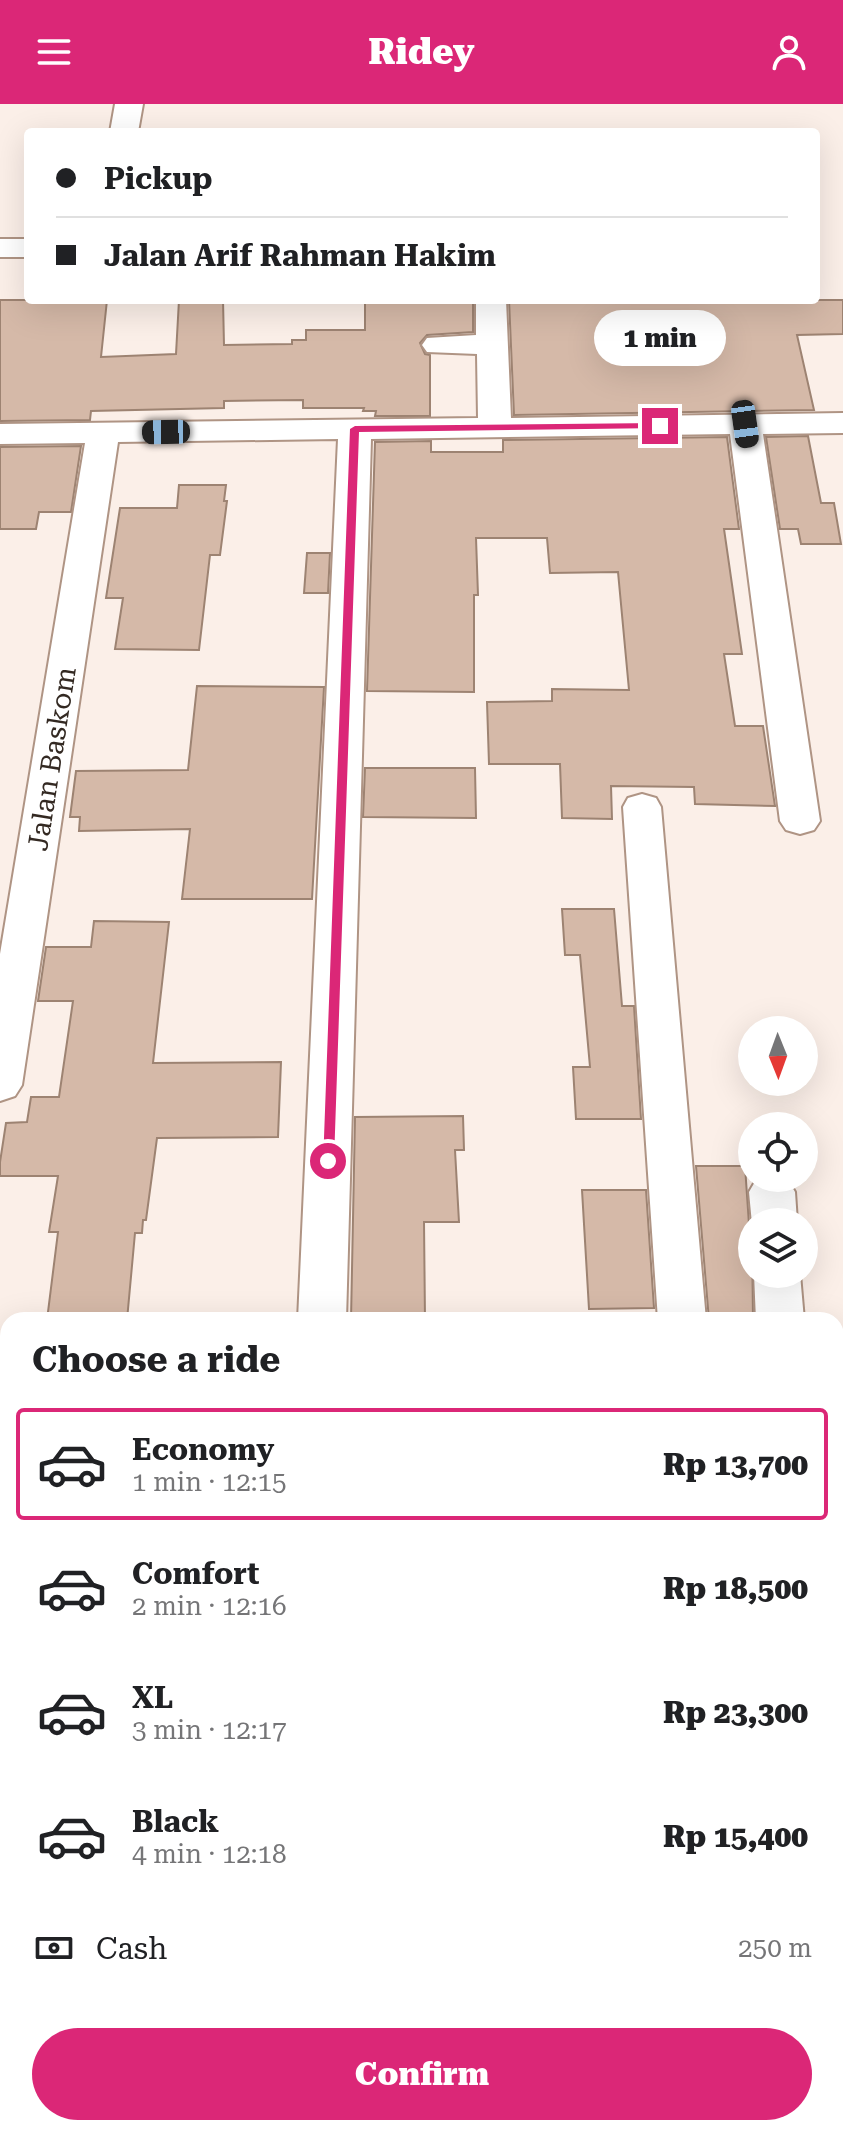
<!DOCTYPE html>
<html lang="en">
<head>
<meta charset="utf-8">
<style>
  body { margin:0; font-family:"Roboto Serif",serif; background:#f6f6f6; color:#202124; height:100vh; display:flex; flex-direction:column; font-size:30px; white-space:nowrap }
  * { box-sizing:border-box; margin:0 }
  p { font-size:26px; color:#757577 }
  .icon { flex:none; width:44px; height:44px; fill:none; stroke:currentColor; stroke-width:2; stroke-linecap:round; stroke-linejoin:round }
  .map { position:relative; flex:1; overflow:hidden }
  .drawer { position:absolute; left:0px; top:1208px; width:844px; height:824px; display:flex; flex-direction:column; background:#fff; border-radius:24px 24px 0 0; box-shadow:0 8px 32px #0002 }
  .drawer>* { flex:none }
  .banner { position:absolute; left:24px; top:24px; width:796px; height:176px; border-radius:8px; box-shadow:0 8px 32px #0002; display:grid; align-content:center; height:176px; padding:0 32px; background:#fff }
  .needle { width:52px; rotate:179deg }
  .controls { position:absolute; left:738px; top:912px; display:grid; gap:16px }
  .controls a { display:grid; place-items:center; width:80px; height:80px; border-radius:50%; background:#fff; box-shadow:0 8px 32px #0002; font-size:40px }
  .end { position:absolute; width:36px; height:36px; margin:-18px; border:10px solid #db2777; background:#fff; box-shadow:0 0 0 4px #fff }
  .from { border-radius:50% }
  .bubble { position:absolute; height:56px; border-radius:28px; background:#fff; box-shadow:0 8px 32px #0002; font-size:26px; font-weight:800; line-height:56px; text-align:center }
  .car { position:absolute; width:24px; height:48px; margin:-24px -12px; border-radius:10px; box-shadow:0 0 6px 2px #0007; background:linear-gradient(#222 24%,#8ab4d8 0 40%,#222 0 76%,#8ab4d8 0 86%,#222 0) }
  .banner b { display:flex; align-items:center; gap:28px; height:76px; font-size:30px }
  .banner b+b { border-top:2px solid #e0e0e0 }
  .banner i { width:20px; height:20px; background:#202124 }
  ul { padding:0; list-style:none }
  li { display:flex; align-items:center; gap:24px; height:112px; margin:0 16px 12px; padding:0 16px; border:4px solid transparent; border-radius:8px }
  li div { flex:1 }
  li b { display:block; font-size:30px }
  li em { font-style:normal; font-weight:800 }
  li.current { border-color:#db2777 }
  li>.icon { width:72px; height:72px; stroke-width:1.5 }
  h2 { padding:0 32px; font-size:36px; line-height:96px }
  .pay { display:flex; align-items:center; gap:20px; height:88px; padding:0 32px; font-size:30px }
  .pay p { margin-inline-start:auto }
  .action { display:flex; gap:16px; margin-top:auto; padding:16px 32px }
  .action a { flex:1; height:92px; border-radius:48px; background:#db2777; color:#fff; font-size:32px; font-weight:800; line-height:92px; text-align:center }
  header { display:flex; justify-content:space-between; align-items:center; height:104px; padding:0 32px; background:#db2777; color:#fff; font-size:36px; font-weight:800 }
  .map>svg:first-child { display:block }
</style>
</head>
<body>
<header><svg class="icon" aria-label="menu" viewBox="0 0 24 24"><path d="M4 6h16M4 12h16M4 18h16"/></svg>Ridey<svg class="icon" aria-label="person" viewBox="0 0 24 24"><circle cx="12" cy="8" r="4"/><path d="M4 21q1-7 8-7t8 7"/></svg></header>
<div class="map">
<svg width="843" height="2032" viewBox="0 0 843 2032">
  <rect width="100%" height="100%" fill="#fbefe8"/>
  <path fill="#d5b9a8" stroke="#9d8372" stroke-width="2" d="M 0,196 L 107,196 L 101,253 L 176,250 L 179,196 L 223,196 L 224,241 L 292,240 L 292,236 L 306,236 L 306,226 L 365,226 L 365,196 L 473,196 L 473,228 L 427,231 L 420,239 L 425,250 L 430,251 L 430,312 L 375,312 L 376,307 L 363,307 L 364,304 L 303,304 L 303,296 L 224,297 L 224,304 L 91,307 L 90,316 L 0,317 Z
    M 509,196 L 843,196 L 843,230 L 797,231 L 814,306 L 514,311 Z
    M 808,332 L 821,399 L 834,399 L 841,440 L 801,440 L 798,425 L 780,425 L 766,333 Z
    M 727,333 L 739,425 L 724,425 L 742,550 L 724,550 L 735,622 L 763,622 L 775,702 L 695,700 L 694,683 L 611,682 L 612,715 L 562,714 L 560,660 L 489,660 L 487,598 L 552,597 L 552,585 L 629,586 L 618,468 L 550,469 L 547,434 L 476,434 L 478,491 L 474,491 L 474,588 L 367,587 L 375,338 L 431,337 L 431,348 L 503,348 L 503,336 Z
    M 81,342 L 71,408 L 39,408 L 36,425 L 0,425 L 0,343 Z
    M 179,381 L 226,381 L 224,397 L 227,397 L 220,451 L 210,451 L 199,546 L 115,545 L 123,494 L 106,494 L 120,404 L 177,404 Z
    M 307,449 L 330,449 L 328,489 L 304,489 Z
    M 197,582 L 324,583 L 312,795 L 182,795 L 190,725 L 79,727 L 80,713 L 70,713 L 76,667 L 188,666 Z
    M 365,664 L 475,664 L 476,714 L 363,713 Z
    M 562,805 L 614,805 L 622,902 L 634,902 L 641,1015 L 576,1015 L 573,963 L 590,963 L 580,851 L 565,851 Z
    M 94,817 L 169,818 L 153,959 L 281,958 L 278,1033 L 157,1034 L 146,1116 L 143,1116 L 142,1129 L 135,1129 L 127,1216 L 47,1216 L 58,1128 L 49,1128 L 58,1072 L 0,1072 L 0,1058 L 6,1019 L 27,1018 L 31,993 L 59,993 L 73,897 L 38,897 L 46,843 L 91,843 Z
    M 463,1012 L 464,1046 L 455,1046 L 459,1118 L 424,1118 L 425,1216 L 351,1216 L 355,1013 Z
    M 696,1062 L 745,1062 L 749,1120 L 752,1123 L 753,1216 L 709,1216 Z
    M 582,1086 L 646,1086 L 654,1204 L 589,1205 Z"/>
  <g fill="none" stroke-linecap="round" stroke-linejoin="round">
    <defs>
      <path id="street" d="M 115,0 L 143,0 L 138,28 L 110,28 Z
        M 0,135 L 28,135 L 28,153 L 0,153 Z
        M 476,196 L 506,196 L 511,314 L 843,309 L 843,329 L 763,330 L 820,717 L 814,726 L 800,730 L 786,726 L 780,717 L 730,330 L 371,335 L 346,1216 L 298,1216 L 338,335 L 118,338 L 22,981 L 15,992 L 0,997 L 0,850 L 85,339 L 0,340 L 0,320 L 478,314 L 477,250 L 427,248 L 422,241 L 427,234 L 476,231 Z
        M 642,690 L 656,694 L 661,703 L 706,1216 L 658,1216 L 623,703 L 628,694 Z
        M 761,1074 L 788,1076 L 795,1088 L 797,1118 L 752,1120 L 749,1088 L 756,1076 Z
        M 754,1170 L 800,1170 L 804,1216 L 756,1216 Z
        M 836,1346 L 843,1346 L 843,1388 L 836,1388 Z"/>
    </defs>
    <use href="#street" stroke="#af9484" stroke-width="4"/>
    <use href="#street" fill="#fff" fill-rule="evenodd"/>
  </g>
  <path fill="#db2777" d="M 660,319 L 663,324 L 359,328 L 334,1057 L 328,1062 L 323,1061 L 350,325 L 355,322 Z"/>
  <g text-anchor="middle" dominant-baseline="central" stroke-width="7" stroke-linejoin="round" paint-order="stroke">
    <g font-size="28" fill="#332922" stroke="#fff">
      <text transform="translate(52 655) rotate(-81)">Jalan Baskom</text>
    </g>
  </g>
</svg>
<div class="controls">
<a><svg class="needle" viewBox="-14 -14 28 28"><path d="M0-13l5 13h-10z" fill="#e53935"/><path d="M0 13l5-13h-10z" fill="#757577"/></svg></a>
<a><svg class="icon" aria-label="locate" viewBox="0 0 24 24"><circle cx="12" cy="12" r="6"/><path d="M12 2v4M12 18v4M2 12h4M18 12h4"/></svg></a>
<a><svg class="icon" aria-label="layers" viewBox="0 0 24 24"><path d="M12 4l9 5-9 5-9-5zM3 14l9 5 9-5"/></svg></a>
</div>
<i class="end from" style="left:328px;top:1057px"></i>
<i class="end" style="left:660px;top:322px"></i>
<div class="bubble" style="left:594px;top:206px;width:132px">1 min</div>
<i class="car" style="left:745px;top:320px;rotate:172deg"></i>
<i class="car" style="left:166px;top:328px;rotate:269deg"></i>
<div class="banner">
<b><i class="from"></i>Pickup</b>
<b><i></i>Jalan Arif Rahman Hakim</b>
</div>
<section class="drawer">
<h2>Choose a ride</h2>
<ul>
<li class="current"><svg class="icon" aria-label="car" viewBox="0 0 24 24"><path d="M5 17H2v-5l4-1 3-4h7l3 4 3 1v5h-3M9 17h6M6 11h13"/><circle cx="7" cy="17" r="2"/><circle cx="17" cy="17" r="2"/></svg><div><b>Economy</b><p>1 min · 12:15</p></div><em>Rp 13,700</em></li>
<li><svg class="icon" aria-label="car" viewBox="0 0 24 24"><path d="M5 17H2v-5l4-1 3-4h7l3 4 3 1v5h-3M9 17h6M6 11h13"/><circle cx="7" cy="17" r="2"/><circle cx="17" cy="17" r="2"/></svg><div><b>Comfort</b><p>2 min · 12:16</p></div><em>Rp 18,500</em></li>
<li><svg class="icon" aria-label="car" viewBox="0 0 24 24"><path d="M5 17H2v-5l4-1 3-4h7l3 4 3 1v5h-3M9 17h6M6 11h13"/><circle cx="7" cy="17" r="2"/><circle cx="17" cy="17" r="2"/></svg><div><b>XL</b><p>3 min · 12:17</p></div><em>Rp 23,300</em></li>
<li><svg class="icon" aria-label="car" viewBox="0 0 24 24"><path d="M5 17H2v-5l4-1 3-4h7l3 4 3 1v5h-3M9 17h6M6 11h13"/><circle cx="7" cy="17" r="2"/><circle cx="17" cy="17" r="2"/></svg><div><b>Black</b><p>4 min · 12:18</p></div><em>Rp 15,400</em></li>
</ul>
<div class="pay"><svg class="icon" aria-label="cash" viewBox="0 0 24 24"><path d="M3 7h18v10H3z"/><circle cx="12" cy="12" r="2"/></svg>Cash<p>250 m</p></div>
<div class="action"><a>Confirm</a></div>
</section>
</div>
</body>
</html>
